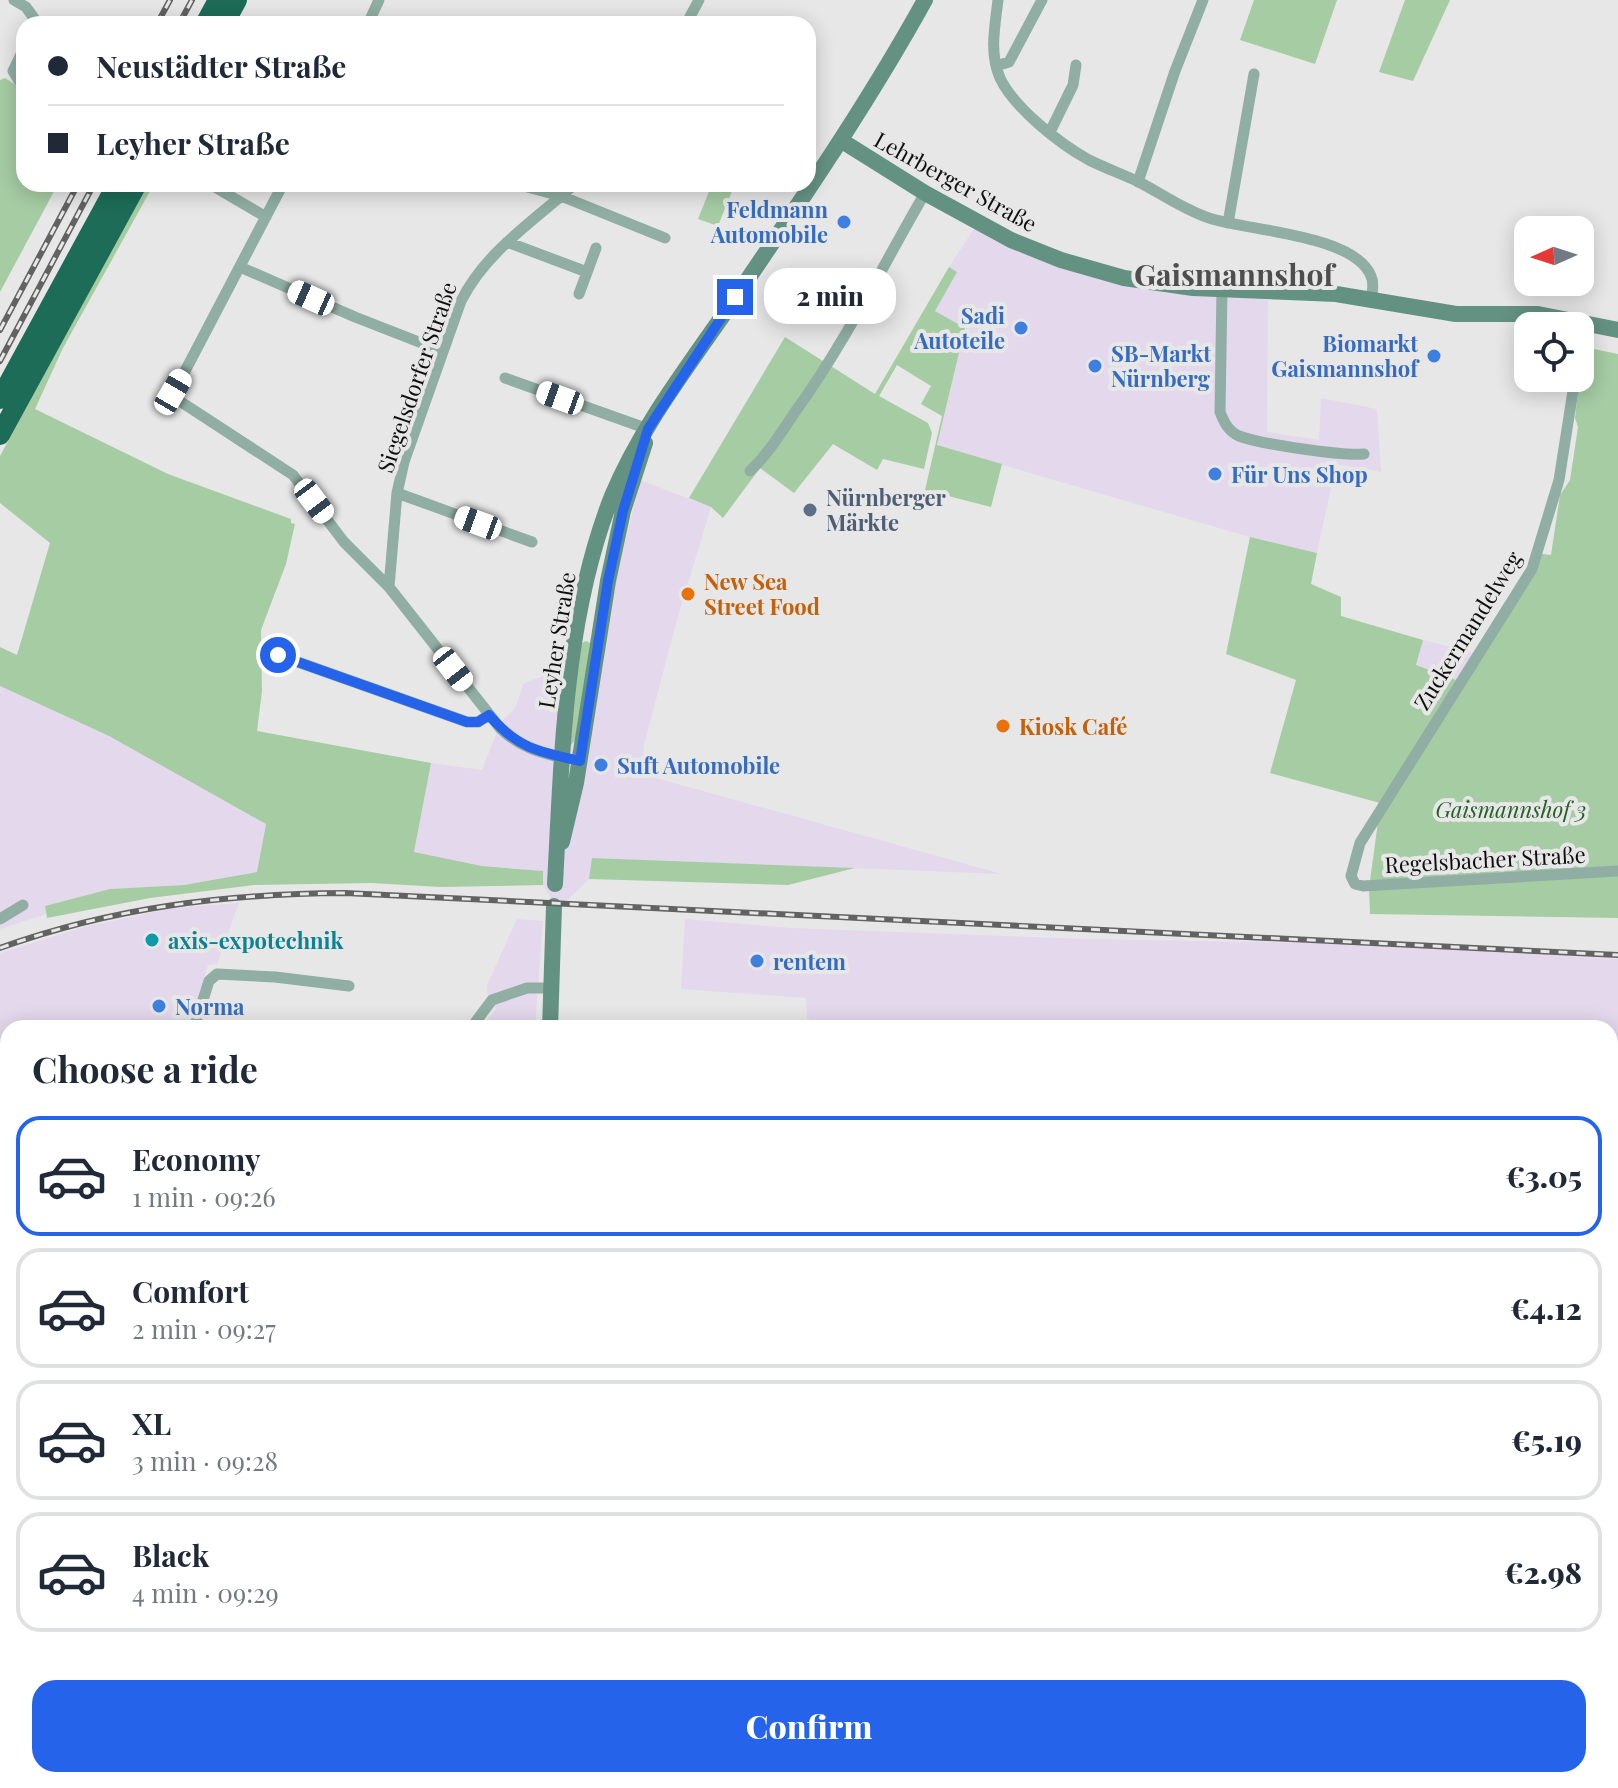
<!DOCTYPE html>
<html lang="en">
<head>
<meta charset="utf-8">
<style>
  body { margin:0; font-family:"Playfair Display",serif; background:#f6f6f7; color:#1f2937; height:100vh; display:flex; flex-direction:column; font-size:30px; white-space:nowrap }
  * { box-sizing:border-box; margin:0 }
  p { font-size:26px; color:#747a83 }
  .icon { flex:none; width:44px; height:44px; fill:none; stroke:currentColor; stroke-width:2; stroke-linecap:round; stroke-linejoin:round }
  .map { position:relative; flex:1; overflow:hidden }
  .drawer { position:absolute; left:0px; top:1020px; width:1618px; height:768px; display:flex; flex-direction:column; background:#fff; border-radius:24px 24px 0 0; box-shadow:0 4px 20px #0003 }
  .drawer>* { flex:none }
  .banner { position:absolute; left:16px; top:16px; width:800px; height:176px; border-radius:24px; box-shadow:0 4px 20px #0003; display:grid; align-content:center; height:176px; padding:0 32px; background:#fff }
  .needle { width:52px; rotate:267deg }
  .buttons { position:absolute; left:1514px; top:216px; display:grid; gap:16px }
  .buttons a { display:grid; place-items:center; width:80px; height:80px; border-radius:16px; background:#fff; box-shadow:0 4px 20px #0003; font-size:40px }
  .end { position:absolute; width:36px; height:36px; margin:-18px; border:10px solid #2563eb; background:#fff; box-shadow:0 0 0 4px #fff }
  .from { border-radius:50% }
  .bubble { position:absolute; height:56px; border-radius:24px; background:#fff; box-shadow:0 4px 20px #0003; font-size:26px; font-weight:800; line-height:56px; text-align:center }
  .car { position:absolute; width:24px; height:48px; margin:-24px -12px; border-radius:10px; box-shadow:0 0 6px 2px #0007; background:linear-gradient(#fff 24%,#345 0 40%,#fff 0 76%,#345 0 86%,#fff 0) }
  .banner b { display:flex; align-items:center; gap:28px; height:76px; font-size:30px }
  .banner b+b { border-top:2px solid #e0e1e3 }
  .banner i { width:20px; height:20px; background:#1f2937 }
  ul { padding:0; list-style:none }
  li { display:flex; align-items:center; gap:24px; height:120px; margin:0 16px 12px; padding:0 16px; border:4px solid #e0e1e3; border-radius:24px }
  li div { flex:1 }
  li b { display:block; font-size:30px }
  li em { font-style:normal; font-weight:800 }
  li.active { border-color:#2563eb }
  li>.icon { width:72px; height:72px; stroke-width:1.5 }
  h2 { padding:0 32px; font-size:36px; line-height:96px }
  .button { display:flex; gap:16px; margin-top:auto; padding:16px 32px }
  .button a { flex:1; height:92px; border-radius:24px; background:#2563eb; color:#fff; font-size:32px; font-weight:800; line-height:92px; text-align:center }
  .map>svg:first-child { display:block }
</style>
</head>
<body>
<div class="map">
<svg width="1618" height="1788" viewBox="0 0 1618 1788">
  <rect width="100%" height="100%" fill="#e7e7e8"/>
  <path fill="#e4d8ec" d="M 981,218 L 1087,264 L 1268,293 L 1267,432 L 1319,440 L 1321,398 L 1377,409 L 1381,472 L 1336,464 L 1317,553 L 1250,537 L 937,446 L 965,328 L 934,311 L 957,272 L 949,267 Z
    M 640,480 L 711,507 L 676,623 L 644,745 L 642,774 L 1002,874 L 593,858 L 589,879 L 558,909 L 543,885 L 543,871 L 482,866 L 414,852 L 431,763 L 482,770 L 501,722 L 516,707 L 523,684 L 543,676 L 586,684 L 611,601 Z
    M 1423,640 L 1474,653 L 1456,680 L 1416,665 Z
    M 0,686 L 109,736 L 266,824 L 257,872 L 184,885 L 110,889 L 45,906 L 46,914 L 0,929 Z
    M 239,903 L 217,964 L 208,965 L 188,1028 L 8,1028 L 8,1304 L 0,1320 L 0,953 L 84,927 L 173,908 Z
    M 517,919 L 543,921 L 535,1028 L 481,1028 L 496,1009 L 487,993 L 487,985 Z
    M 685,919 L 791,928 L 1086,939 L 1369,944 L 1618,959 L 1618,1788 L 1300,1788 L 1301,1780 L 1610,1780 L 1610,1028 L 828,1028 L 807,1018 L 806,998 L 681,989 Z
    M 0,1387 L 8,1393 L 8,1426 L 0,1437 Z
    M 0,1452 L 8,1457 L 8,1476 L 4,1481 L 8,1484 L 8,1780 L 455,1780 L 455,1788 L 0,1788 Z"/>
  <path fill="#a6cca4" d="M 1254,0 L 1337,0 L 1315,64 L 1240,40 Z
    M 1405,0 L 1450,0 L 1413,81 L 1379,72 Z
    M 5,78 L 24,90 L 24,184 L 58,184 L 0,292 L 0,80 Z
    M 148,184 L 154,184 L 63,348 L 35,409 L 168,474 L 291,519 L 291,523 L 295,524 L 286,564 L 261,630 L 262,691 L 257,731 L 431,763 L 414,852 L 482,866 L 543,871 L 543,885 L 441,887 L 371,883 L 254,885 L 150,898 L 47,918 L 45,906 L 110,889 L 184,885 L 257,872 L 266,824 L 109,736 L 0,686 L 0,647 L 17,655 L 50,543 L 0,503 L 0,456 Z
    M 712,184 L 735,184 L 718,226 L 698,219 Z
    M 949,267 L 957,272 L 935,311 L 965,328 L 937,445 L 1002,464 L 991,507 L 925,490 L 942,416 L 921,404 L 931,386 L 897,365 L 879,396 L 928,423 L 932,433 L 924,469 L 883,459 L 877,470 L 833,444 L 794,493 L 760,468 L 723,518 L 711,507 L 689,498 L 785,337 L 875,394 Z
    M 1594,349 L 1618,354 L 1618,918 L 1370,914 L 1369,888 L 1378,822 L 1542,554 L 1551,555 L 1560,495 L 1570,480 L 1578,427 L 1575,418 L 1582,358 Z
    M 1250,537 L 1317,553 L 1311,584 L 1341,597 L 1341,616 L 1423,640 L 1416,665 L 1456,680 L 1380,803 L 1270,773 L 1296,680 L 1226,654 Z
    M 586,641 L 590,643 L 578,737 L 570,746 L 578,653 L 582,643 Z
    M 592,858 L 855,868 L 788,885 L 589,879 Z
    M 8,1304 L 8,1393 L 0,1387 L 0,1320 Z
    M 807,1780 L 922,1780 L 939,1788 L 825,1788 Z"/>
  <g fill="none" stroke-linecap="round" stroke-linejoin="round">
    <path stroke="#90aea3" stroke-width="11" d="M 14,0 L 26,7 L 38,24
      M 998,0 C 995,26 989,53 1000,78 C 1014,108 1060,144 1089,160 C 1105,168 1122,174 1139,182 C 1162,194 1184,210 1209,218 C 1247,231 1354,234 1371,276 C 1374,283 1373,291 1371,300
      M 368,24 L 379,0
      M 527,24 L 540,24
      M 686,24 L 699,0
      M 24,48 L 13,71 L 19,81 L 24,81
      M 996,66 L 1009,62 L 1042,0
      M 1050,132 L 1073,85 L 1076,65
      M 1138,182 L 1175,71 L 1203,0
      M 217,184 L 215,187 L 266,217
      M 283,184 L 172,396 L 293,475 L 344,542 L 389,587 L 500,728 C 520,748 541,753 567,759
      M 516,184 L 561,196 L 665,238
      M 1228,223 L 1254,74
      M 507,242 L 587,272
      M 240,267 L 355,317 L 442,351
      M 1222,290 L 1220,412 C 1224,422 1228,431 1239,436 C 1260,444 1342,456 1364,454
      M 579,294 L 596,248
      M 1580,347 L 1585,323
      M 505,378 L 648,429
      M 1575,378 L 1559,480 L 1532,569 L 1360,843 L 1351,876 L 1355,884 L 1363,886 L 1618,871
      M 750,471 C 768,454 781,433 795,412 C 845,343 882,267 925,193
      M 397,493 L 532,542
      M 389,587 L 397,493 L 404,462 L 461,301 C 486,251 534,221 575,184
      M 278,655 L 467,722 L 478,722 L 489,715
      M 0,919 L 23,905
      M 194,1028 L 209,981 L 217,974 L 275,977 L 349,986
      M 471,1028 L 492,1000 L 527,988 L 551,988
      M 1610,1346 L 1618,1327
      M 1610,1369 L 1618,1373
      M 0,1491 L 8,1497
      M 0,1595 L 8,1586
      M 1285,1780 L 1378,1788
      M 190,1788 L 194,1780
      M 353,1788 L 354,1780
      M 1058,1788 L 1063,1780
      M 1387,1788 L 1390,1780"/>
    <path stroke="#649282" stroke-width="16" d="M 842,141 L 925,193 L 1011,240 L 1061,260 L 1124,278 L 1193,288 L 1336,294 L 1456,314 L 1538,314 L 1618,330
      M 562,842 L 576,783 L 608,581 L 623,511 L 645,443
      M 555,884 C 562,755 564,618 612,496 C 641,426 690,364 733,301 C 800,202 867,105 925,0
      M 550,1028 L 554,906
      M 0,1107 L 8,1109
      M 1565,1780 L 1574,1788
      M 519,1788 L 519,1780"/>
    <path stroke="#1d6c57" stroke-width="20" d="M 205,24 L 218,0
      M 224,24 L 237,0
      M 0,399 L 117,184
      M 0,435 L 137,184"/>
    <defs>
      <path id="rail" d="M 157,24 L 170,0
        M 179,24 L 192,0
        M 0,330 L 78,184
        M 0,361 L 94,184
        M 0,948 C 114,907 225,894 345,893 L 1618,955"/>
    </defs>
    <use href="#rail" stroke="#626263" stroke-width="6"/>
    <use href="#rail" stroke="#e7e7e8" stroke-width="3" stroke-dasharray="9" stroke-linecap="butt"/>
  </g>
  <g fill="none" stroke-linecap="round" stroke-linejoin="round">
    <path stroke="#2563eb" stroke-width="10" d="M 278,655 L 467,722 L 478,722 L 489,715 C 517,748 539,752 580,761 L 608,581 L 623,511 L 648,429 L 735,297"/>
  </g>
  <g fill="#3f7fe0" stroke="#e7e7e8" stroke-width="3">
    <circle cx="844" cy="222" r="8"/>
    <circle cx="1021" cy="328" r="8"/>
    <circle cx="1434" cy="356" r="8"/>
    <circle cx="1095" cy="366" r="8"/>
    <circle cx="1215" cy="474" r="8"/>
    <circle cx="601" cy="765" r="8"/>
    <circle cx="757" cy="961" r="8"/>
    <circle cx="159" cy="1006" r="8"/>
  </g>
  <circle fill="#5c6f8a" stroke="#e7e7e8" stroke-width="3" cx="810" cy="510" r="8"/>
  <g fill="#e8710a" stroke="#e7e7e8" stroke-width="3">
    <circle cx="688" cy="594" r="8"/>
    <circle cx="1003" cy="726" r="8"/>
  </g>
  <circle fill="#0f9aa8" stroke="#e7e7e8" stroke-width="3" cx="152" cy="940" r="8"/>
  <g text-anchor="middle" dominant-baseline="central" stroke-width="8" stroke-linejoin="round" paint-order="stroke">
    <g font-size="22" fill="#0e0e0f" stroke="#e7e7e8">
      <text transform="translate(956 181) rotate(29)">Lehrberger Straße</text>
      <text transform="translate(416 377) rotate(-71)">Siegelsdorfer Straße</text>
      <text transform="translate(1467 630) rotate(-58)">Zuckermandelweg</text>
      <text transform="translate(556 640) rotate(-81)">Leyher Straße</text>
      <text transform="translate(1485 859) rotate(-3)">Regelsbacher Straße</text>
    </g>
    <g font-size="22" font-weight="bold" fill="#366cbe" stroke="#e7e7e8" text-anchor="start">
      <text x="828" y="209" text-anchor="end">Feldmann<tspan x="828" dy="25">Automobile</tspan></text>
      <text x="1005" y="315" text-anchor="end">Sadi<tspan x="1005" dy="25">Autoteile</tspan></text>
      <text x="1418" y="343" text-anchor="end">Biomarkt<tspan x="1418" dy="25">Gaismannshof</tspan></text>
      <text x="1111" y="353">SB-Markt<tspan x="1111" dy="25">Nürnberg</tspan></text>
      <text x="1231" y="474">Für Uns Shop</text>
      <text x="617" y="765">Suft Automobile</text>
      <text x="773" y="961">rentem</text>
      <text x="175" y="1006">Norma</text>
    </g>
    <g font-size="22" font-weight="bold" fill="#4e5e75" stroke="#e7e7e8" text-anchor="start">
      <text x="826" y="497">Nürnberger<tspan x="826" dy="25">Märkte</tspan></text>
    </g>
    <g font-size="22" font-weight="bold" fill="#c56008" stroke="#e7e7e8" text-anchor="start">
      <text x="704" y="581">New Sea<tspan x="704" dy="25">Street Food</tspan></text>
      <text x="1019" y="726">Kiosk Café</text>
    </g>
    <g font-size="22" font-style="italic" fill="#236124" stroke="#e7e7e8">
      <text x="1511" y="809">Gaismannshof 3</text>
    </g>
    <g font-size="22" font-weight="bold" fill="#0d838f" stroke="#e7e7e8" text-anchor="start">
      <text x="168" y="940">axis-expotechnik</text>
    </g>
    <g font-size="30" font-weight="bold" fill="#4e4e4f" stroke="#e7e7e8">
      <text x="1234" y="274">Gaismannshof</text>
    </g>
  </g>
</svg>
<div class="buttons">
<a><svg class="needle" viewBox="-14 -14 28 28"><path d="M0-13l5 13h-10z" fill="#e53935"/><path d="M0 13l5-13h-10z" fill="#747a83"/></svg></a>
<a><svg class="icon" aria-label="locate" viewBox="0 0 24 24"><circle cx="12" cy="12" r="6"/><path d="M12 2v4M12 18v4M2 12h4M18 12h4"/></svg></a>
</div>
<i class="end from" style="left:278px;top:655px"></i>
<i class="end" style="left:735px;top:297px"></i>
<div class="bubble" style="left:764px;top:268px;width:132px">2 min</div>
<i class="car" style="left:311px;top:298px;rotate:294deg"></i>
<i class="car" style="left:173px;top:392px;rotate:30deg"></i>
<i class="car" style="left:560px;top:398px;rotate:290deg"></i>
<i class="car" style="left:314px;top:501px;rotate:143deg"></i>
<i class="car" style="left:478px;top:523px;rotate:290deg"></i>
<i class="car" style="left:453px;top:669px;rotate:142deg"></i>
<div class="banner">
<b><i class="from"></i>Neustädter Straße</b>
<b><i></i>Leyher Straße</b>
</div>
<section class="drawer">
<h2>Choose a ride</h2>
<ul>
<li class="active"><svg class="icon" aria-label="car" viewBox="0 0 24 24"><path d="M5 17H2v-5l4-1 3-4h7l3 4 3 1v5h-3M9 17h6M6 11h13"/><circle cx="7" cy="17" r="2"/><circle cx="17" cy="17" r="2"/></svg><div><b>Economy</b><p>1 min · 09:26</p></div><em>€3.05</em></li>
<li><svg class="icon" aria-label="car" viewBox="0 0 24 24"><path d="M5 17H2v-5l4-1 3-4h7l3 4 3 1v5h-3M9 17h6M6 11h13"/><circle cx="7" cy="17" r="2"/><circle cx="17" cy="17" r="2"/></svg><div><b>Comfort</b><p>2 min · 09:27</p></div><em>€4.12</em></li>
<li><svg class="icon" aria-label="car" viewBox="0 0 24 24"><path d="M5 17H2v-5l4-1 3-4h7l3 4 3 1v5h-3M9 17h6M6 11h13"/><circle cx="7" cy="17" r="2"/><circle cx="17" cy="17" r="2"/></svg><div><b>XL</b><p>3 min · 09:28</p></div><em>€5.19</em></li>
<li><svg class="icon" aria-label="car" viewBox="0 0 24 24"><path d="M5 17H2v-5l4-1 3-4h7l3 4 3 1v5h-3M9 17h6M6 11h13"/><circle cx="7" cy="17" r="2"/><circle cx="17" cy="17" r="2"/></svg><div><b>Black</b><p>4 min · 09:29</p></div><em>€2.98</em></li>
</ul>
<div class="button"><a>Confirm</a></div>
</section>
</div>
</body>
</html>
